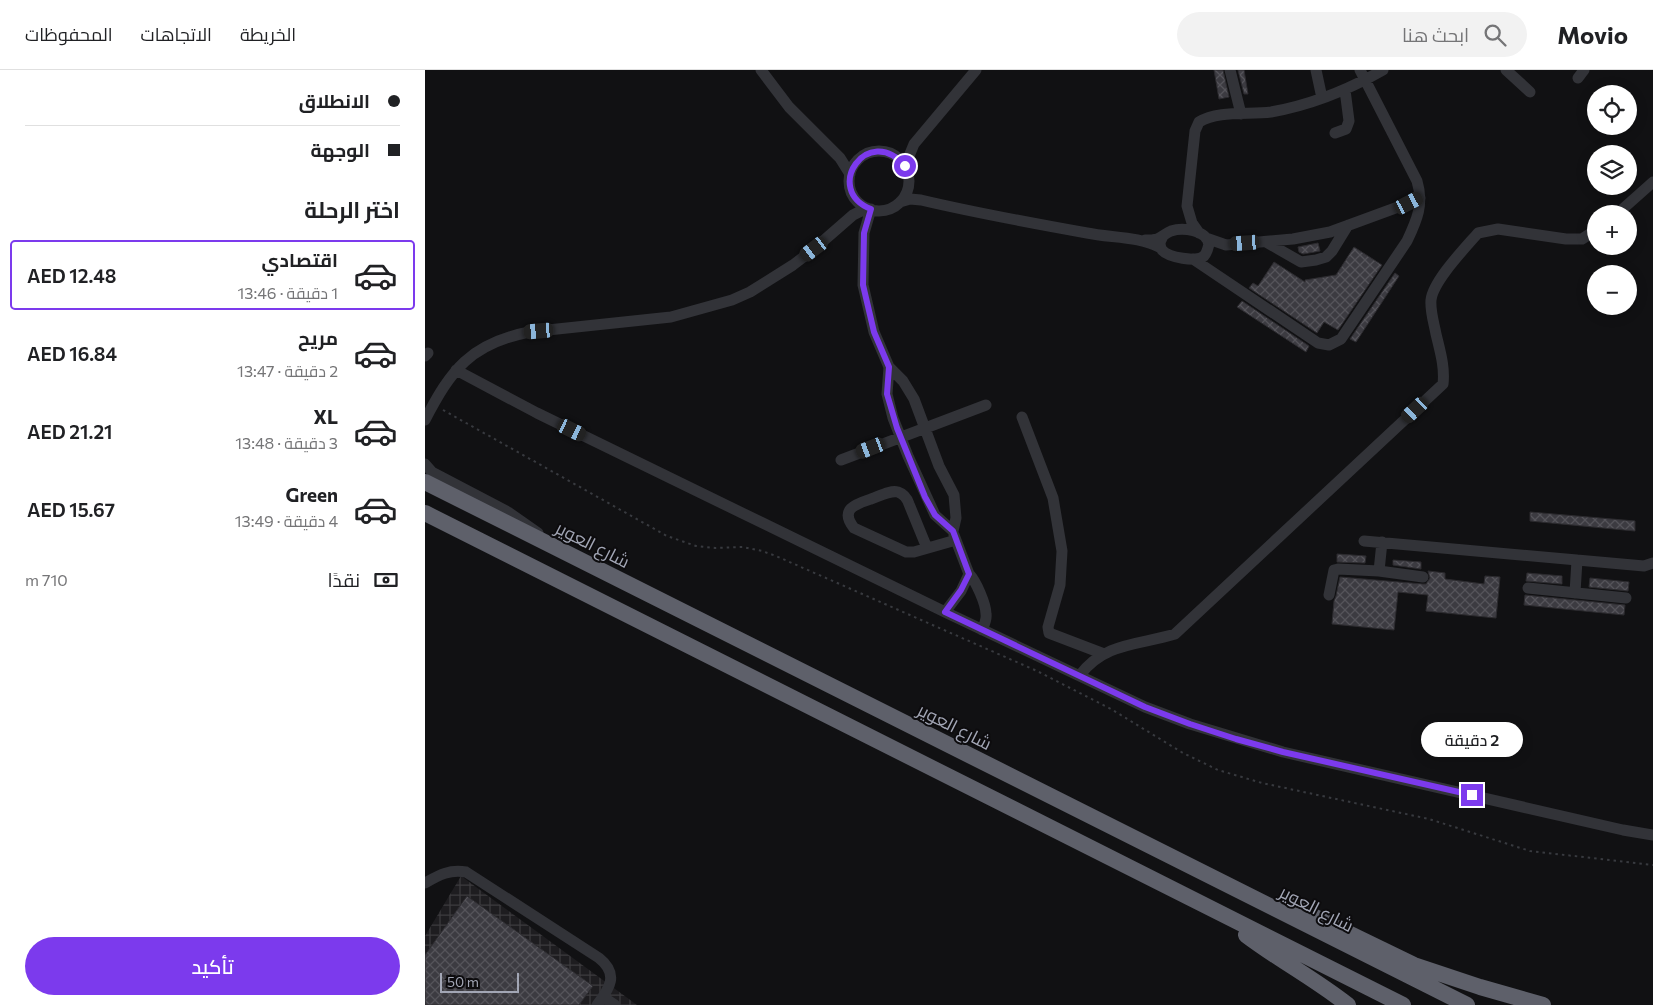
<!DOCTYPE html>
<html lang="ar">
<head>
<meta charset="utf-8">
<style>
  body { margin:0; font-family:Commissioner,Cairo,sans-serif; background:#f2f2f2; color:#202124; direction:rtl; height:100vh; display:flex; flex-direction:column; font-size:19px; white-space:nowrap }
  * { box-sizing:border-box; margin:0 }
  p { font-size:16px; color:#757577 }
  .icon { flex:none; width:28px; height:28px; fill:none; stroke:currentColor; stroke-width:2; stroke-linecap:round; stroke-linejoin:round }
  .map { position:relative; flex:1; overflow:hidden; direction:ltr }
  .details { display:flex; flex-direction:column; background:#fff; width:425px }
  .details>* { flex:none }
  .top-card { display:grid; align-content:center; height:110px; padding:0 25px; background:#fff }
  .tools { position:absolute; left:1162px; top:15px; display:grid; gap:10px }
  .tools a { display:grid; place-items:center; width:50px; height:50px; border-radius:50%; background:#fff; box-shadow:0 2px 12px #0003; font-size:25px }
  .scale { position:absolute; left:15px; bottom:12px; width:79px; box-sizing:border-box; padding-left:5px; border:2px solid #a2a6b5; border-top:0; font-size:14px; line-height:18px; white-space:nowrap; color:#a2a6b5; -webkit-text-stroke:4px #0d0c0e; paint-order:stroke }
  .end { position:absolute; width:22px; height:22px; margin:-11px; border:6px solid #7c3aed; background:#fff; box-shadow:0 0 0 2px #fff }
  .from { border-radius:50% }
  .bubble { position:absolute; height:35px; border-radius:18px; background:#fff; box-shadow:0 2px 12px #0003; font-size:16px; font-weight:600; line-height:35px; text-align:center; direction:rtl }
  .car { position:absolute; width:15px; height:30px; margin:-15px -8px; border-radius:6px; box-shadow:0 0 4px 1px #0007; background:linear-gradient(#222 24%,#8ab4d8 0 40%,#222 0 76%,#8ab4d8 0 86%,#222 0) }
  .top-card b { display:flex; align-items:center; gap:18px; height:48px; font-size:19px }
  .top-card b+b { border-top:1px solid #e0e0e0 }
  .top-card i { width:12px; height:12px; background:#202124 }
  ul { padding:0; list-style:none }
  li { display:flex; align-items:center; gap:15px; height:70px; margin:0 10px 8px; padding:0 15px; border:2px solid transparent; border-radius:5px }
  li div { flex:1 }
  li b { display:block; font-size:19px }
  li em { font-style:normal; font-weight:600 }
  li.selected { border-color:#7c3aed }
  li>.icon { width:45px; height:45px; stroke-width:1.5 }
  h2 { padding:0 25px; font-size:22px; line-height:60px }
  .pay { display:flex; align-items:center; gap:12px; height:55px; padding:0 25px; font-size:19px }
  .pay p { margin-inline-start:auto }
  .action { display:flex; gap:10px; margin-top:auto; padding:10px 25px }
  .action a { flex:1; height:58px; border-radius:30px; background:#7c3aed; color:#fff; font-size:20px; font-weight:600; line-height:58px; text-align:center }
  header { display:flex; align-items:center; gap:30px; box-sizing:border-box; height:70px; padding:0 25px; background:#fff; border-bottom:1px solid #e0e0e0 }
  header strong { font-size:24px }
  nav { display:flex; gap:28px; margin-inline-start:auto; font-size:18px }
  .search { width:350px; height:45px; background:#f2f2f2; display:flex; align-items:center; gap:12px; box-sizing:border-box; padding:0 18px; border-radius:28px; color:#757577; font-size:19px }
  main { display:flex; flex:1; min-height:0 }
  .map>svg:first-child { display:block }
</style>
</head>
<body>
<header>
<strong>Movio</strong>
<div class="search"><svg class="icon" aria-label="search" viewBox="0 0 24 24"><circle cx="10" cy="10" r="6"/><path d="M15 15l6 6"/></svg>ابحث هنا</div>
<nav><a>الخريطة</a><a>الاتجاهات</a><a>المحفوظات</a></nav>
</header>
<main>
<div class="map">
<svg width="1228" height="935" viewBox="0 0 1228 935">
  <defs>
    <pattern id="industrial-grid" width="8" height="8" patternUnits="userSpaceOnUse" patternTransform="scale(1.25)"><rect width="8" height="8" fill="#1e1d20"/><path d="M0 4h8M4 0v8" fill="none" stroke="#3c3b3e"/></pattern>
    <pattern id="building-cross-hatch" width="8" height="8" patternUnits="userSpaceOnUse" patternTransform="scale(1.25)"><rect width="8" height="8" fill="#3c3b41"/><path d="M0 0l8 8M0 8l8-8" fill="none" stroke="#55545a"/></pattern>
  </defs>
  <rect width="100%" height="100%" fill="#111113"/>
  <path fill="url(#industrial-grid)" d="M 36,806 L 212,935 L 0,935 L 0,866 Z"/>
  <path fill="url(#building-cross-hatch)" stroke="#2c2b2f" d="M 789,0 L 798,0 L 804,27 L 794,29 Z
    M 813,0 L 819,0 L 823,24 L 819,24 Z
    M 893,173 L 895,181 L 878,184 L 874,182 L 873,177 Z
    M 929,177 L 957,195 L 913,260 L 899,252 L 892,263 L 824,218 L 828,213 L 833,216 L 849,192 L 880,212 L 880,210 L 911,205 Z
    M 970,203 L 974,206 L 931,272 L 925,269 Z
    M 817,231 L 884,276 L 881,282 L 812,237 Z
    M 1105,442 L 1210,451 L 1210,461 L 1105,451 Z
    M 912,484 L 941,486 L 940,493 L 912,492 Z
    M 968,490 L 996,492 L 996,499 L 968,495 Z
    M 1003,501 L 1020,503 L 1020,509 L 1059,514 L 1060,506 L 1075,507 L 1071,548 L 1001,541 L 1003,525 L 973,522 L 969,560 L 907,554 L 909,531 L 911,526 L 915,507 L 997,514 L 1001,514 L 1005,508 Z
    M 1102,503 L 1137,506 L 1137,514 L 1101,511 Z
    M 1165,508 L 1204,512 L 1203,521 L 1164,517 Z
    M 1100,525 L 1200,535 L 1199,545 L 1099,535 Z
    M 42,826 L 168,916 L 154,935 L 0,935 L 0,885 Z"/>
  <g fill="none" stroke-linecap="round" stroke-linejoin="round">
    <path stroke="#383a3f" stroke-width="2" stroke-dasharray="2.5 4" stroke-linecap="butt" d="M 18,340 L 242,466 L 271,476 L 290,478 L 318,477 L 337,481 L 351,486 L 612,601 L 686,639 L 758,683 L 793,700 L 837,713 L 1004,749 L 1105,781 L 1228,795"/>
    <path stroke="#323338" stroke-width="11" d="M 336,0 L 364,37 L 415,88 L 425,104
      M 805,0 L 816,44
      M 891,0 L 897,28
      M 1081,0 L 1105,22
      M 1153,8 L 1159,0
      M 910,63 L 921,59 L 924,51 L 920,20
      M424 111a30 30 0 1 1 60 0a30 30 0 1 1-60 0Z
      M 480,96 L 489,74 L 551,0
      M 475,132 L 485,129 L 496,130 C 551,143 606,153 662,163 C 686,168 714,166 736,178
      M 446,139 L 439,163 L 438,215 L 449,262 L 464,297 L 478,311 L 489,329 L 514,396 L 529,425 L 531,448 L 528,461 L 510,445 L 483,386 L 468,348 L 462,324 L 464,297
      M 1192,144 L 1228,112
      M 774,163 L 767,153 L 762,136 L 770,61 L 774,52 C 793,40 824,45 846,42 C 886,35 923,20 958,0
      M 781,168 L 801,175 L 868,169 L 905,162 L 984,133 L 995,128
      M 720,170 C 724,170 728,170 732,169 C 737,167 741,163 746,161 C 758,157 781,160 784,174 C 783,178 782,183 779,186 C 772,193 743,187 737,180 C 735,177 735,175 735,172 L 738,166
      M 841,172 L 876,192 L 891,190 L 901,187 L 907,181 L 923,155
      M 768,189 L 893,273 L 904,275 L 916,269 L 982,171 C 992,150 999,134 992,111 L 935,0
      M 0,286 L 3,283
      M 31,300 L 112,343 L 520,542 L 720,637 L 765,654 L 858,682 L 1198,760 L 1228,765
      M 597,347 L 628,428 L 637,481 L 635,515 L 623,557 L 624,563 L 679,584
      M 0,350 C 26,300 45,274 104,262 L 246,247 L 307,230 L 325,222 L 368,195 L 389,179 L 428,145 L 442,138
      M 416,390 L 561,335
      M 0,394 L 7,402 L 83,442 L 113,463
      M 529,465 L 544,504 C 551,511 561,534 561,544 C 562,550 559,555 557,560
      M 939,471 L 1219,496 L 1228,493
      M 502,478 L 484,434 C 482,428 479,424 473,422 C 465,420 455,426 446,429 C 431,434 414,439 429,458 L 481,482 L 489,482 L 531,470
      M 954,501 L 957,472
      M 1103,518 L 1201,528
      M 1150,523 L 1152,490
      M 904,525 L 909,500 L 913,499 L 954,501 L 998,507
      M 520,542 L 536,521 L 544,504
      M 655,605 C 680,572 715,575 750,564 L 1018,314 C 1020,297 1015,281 1011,264 C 1009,253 1005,241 1006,230 C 1008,211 1040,178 1053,163 L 1073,159 L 1141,169 L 1157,169 L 1171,160
      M 0,813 C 14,805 25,799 41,802 L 174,888 C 194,904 185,918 172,935
      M 178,927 L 190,935"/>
    <path stroke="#5e606a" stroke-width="16" d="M 0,412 L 1042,935
      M 0,443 L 978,935
      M 859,832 L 989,895 L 1055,917 L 1118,935
      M 821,865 C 854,890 890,909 923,935"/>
  </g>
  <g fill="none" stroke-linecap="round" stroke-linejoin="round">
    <path stroke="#7c3aed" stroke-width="6" d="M 480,96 C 443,52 397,120 446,139 L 439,163 L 438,215 L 449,262 L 464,297 L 462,324 L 472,358 L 500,427 L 510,445 L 528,461 L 544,504 L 536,520 L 520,542 L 720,637 L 765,654 L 811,669 L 858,682 L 1047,725"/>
  </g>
  <g text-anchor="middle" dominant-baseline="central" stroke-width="4" stroke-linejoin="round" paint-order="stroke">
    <g font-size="18" fill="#a2a6b5" stroke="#0d0c0e">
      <text transform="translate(168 474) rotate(27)">شارع العوير</text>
      <text transform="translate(530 656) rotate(27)">شارع العوير</text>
      <text transform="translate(892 838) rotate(27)">شارع العوير</text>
    </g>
  </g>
</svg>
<div class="tools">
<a><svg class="icon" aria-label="locate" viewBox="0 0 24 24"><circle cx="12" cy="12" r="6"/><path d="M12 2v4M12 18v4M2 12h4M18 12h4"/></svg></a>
<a><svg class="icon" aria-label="layers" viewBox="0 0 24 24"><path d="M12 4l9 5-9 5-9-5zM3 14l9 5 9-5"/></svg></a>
<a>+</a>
<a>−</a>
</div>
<div class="scale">50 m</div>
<i class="end from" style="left:480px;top:96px"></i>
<i class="end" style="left:1047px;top:725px"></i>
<div class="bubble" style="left:996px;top:652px;width:102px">2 دقيقة</div>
<i class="car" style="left:984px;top:133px;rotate:63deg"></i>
<i class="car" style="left:820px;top:173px;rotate:266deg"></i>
<i class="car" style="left:389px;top:179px;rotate:233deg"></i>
<i class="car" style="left:114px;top:261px;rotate:265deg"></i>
<i class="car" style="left:990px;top:340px;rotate:227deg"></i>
<i class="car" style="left:147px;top:360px;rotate:116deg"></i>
<i class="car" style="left:446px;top:378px;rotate:249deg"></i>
</div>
<section class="details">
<div class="top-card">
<b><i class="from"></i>الانطلاق</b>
<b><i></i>الوجهة</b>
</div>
<h2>اختر الرحلة</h2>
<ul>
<li class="selected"><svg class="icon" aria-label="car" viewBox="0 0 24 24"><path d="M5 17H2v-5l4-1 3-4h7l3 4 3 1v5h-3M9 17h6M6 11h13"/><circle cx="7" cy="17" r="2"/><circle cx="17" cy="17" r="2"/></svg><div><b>اقتصادي</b><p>1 دقيقة · 13:46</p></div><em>AED 12.48</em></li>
<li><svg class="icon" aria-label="car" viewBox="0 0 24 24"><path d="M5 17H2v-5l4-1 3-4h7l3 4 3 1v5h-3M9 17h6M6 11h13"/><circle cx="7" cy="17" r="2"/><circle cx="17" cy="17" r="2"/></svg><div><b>مريح</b><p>2 دقيقة · 13:47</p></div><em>AED 16.84</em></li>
<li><svg class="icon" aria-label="car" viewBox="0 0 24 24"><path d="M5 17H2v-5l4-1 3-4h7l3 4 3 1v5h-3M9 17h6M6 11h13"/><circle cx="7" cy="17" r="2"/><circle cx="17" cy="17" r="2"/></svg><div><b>XL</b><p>3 دقيقة · 13:48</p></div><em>AED 21.21</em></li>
<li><svg class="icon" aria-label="car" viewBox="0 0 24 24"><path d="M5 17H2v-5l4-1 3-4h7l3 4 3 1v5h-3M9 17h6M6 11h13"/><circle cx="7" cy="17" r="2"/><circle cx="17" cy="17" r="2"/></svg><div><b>Green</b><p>4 دقيقة · 13:49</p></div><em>AED 15.67</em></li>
</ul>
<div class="pay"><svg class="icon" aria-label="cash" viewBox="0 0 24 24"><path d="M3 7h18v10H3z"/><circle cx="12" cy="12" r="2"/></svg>نقدًا<p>710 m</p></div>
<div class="action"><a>تأكيد</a></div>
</section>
</main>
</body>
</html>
